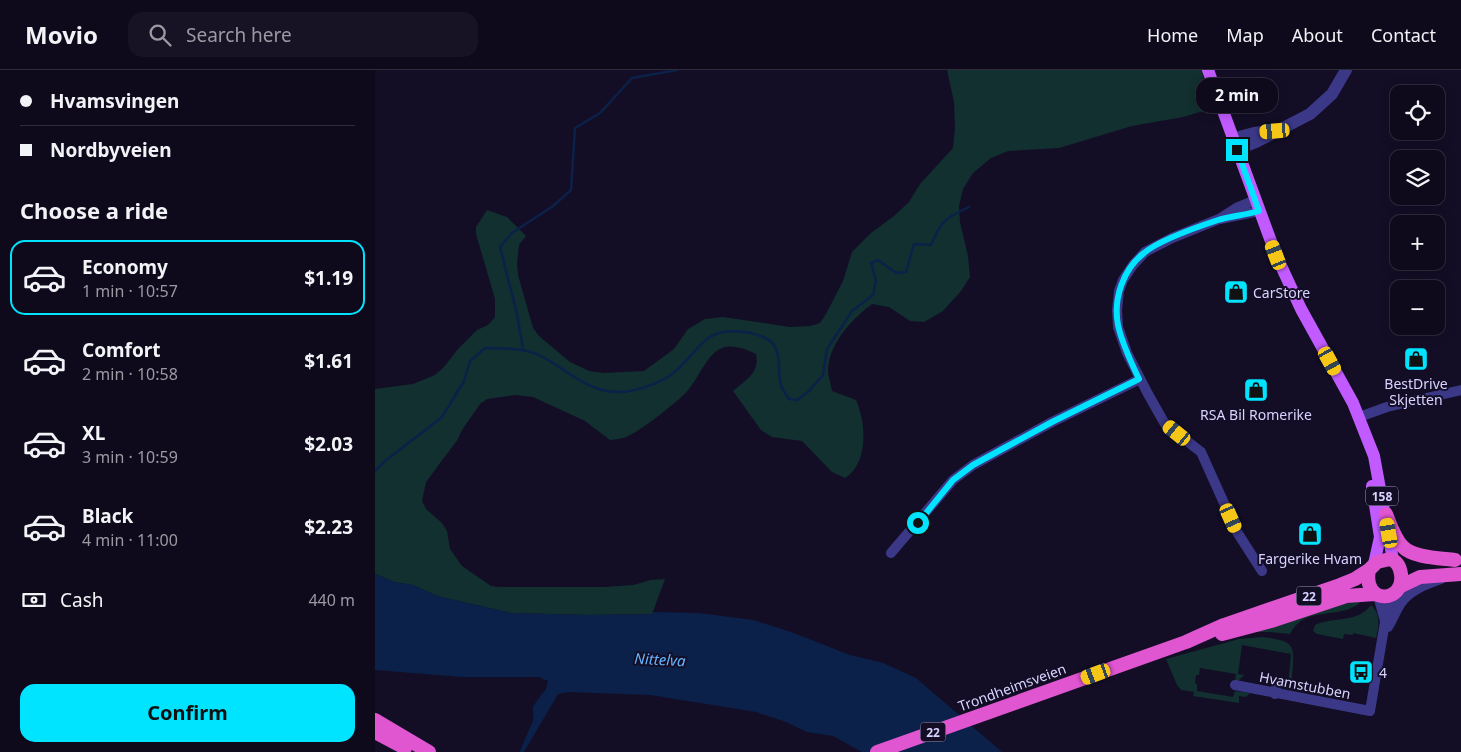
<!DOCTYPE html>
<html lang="en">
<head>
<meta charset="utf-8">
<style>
  body { margin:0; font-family:"Noto Sans",sans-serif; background:#171325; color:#f1f3f6; height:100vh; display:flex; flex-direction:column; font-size:19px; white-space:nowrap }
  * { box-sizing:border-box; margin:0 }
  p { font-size:16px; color:#9b9aa3 }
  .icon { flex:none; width:28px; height:28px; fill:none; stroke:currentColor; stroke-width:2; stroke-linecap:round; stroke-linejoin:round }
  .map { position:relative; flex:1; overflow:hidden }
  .side { display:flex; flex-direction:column; background:#0e0a1c; width:375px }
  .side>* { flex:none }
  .hud { display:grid; align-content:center; height:110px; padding:0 20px; background:#0e0a1c }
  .buttons { position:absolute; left:1015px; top:15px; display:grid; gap:10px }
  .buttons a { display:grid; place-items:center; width:55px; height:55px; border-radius:10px; background:#0e0a1c; box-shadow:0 2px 12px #0003,0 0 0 1px #2e2b3b; font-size:25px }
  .end { position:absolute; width:22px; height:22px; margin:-11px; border:6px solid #00e4ff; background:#111; box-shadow:0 0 0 2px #111 }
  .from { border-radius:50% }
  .bubble { position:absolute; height:35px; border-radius:15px; background:#0e0a1c; box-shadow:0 2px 12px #0003,0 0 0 1px #2e2b3b; font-size:16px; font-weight:700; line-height:35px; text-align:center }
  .car { position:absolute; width:15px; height:30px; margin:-15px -8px; border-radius:6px; box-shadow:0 0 4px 1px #0007; background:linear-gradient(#f5c518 24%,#345 0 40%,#f5c518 0 76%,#345 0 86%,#f5c518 0) }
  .hud b { display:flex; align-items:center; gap:18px; height:48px; font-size:19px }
  .hud b+b { border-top:1px solid #2e2b3b }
  .hud i { width:12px; height:12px; background:#f1f3f6 }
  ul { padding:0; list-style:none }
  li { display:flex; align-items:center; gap:15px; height:75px; margin:0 10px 8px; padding:0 10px; border:2px solid transparent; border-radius:15px }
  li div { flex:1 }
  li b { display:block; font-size:19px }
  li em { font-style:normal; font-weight:700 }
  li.selected { border-color:#00e4ff }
  li>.icon { width:45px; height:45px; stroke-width:1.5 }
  h2 { padding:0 20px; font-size:22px; line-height:60px }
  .pay { display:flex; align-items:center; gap:12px; height:55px; padding:0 20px; font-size:19px }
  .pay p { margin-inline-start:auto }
  .button { display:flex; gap:10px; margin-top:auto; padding:10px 20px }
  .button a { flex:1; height:58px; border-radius:15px; background:#00e4ff; color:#111; font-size:20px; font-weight:700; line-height:58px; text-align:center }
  header { display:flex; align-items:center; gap:30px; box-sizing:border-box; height:70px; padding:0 25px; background:#0e0a1c; border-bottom:1px solid #2e2b3b }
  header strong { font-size:24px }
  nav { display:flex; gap:28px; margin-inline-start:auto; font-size:18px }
  .search { width:350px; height:45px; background:#171325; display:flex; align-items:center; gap:12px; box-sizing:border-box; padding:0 18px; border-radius:15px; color:#9b9aa3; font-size:19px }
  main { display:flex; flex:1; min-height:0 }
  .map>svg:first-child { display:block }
</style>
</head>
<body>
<header>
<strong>Movio</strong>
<div class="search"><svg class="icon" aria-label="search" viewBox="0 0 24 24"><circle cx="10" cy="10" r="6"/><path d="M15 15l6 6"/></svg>Search here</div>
<nav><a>Home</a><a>Map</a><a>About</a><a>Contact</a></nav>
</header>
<main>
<section class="side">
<div class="hud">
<b><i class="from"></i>Hvamsvingen</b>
<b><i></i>Nordbyveien</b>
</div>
<h2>Choose a ride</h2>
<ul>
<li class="selected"><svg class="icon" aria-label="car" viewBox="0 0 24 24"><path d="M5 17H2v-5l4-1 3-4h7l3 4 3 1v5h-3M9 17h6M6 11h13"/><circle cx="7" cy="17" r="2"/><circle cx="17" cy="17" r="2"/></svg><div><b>Economy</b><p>1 min · 10:57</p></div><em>$1.19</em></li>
<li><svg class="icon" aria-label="car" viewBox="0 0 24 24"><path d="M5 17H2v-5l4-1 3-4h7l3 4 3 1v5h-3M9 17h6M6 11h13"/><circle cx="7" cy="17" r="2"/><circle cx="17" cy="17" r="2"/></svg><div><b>Comfort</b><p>2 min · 10:58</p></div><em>$1.61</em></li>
<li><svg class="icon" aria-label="car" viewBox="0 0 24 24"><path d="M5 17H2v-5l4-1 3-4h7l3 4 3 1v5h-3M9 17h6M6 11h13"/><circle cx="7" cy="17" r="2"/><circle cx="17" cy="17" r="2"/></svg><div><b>XL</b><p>3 min · 10:59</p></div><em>$2.03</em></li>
<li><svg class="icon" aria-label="car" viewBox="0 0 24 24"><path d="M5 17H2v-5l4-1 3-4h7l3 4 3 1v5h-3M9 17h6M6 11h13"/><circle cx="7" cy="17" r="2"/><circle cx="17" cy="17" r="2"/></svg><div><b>Black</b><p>4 min · 11:00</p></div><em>$2.23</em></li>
</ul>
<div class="pay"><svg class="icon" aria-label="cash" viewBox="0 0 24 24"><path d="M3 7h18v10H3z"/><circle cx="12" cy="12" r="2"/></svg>Cash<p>440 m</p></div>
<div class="button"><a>Confirm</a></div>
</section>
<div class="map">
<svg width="1086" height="682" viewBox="0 0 1086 682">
  <rect width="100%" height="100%" fill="#130e26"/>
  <path fill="#11302f" d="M 572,0 L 827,0 L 830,19 L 841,40 L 825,42 L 808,47 L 757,56 L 684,78 L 633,81 L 616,88 L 598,103 L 588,119 L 584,136 L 585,152 L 593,186 L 595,207 L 586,221 L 568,241 L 549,252 L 535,251 L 514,237 L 497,234 C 477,249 453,274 453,302 C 454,308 456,315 457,321 L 481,330 C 491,353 494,393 470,408 L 457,402 L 427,371 L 397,367 L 386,360 L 358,321 C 371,310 385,303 381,284 C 370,279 359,274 347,278 C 333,283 324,307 314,319 C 305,330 267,360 253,366 C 248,369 241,369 235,370 L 210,351 L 158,327 L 140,325 L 112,329 L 105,334 L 87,360 L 83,369 L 51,412 L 47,431 L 51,439 L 67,453 L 72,461 L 75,479 L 87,496 L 116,516 L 124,517 L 230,517 L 258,515 L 276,510 L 290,509 L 277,544 L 213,545 L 136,543 L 62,526 L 38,515 L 19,512 L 0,504 L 0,319 L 38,314 L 60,305 L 69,297 L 83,279 L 102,260 L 113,255 L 120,247 L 120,229 L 101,164 L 101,157 L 112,140 L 132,147 L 151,166 L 144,175 L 142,194 L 143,205 L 158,258 L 164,266 L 195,292 L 214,301 L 229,303 L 269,301 L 299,279 L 313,259 L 330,249 L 348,247 L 415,257 L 435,256 L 445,253 L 451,244 L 468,211 L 477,182 L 496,163 L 519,146 L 534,132 L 545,114 L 578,78 L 580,59 L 579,32 Z
    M 968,532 L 986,532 C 965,551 930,534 915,564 L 895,562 L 874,562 Z
    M 996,535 C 1006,544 1004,555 1001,568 L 978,563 L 978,565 L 969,564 L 968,569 L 942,564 L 938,561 L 940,555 C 960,546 981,554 996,535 Z
    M 888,567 C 920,571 920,575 917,605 C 917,609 916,613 919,616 C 924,621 939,620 946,621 L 944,624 L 905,618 L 906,614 L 913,615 L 916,584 L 867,575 L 863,604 L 869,605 L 863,611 L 860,611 L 861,604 L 825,598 L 824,605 L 821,605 L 820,613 L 822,614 L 822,621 L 858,627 L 860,621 L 875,623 L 871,627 L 864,626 L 864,633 L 818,626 L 819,622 L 806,620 L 802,615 L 791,589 L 864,569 Z"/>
  <path fill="#0b2149" d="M 0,504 L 19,512 L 38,515 L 62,526 L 136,543 L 213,545 L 277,544 L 278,542 L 324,543 L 378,550 L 416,562 L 475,585 L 508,593 L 541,608 L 627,682 L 487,682 L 458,666 L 432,662 L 411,652 L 381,642 L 275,625 L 193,622 L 183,624 L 149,682 L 146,682 L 160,649 L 159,637 L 170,622 L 173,611 L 164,607 L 87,607 L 0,600 Z"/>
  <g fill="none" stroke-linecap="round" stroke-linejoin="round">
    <path stroke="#0b2149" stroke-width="2.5" d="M 148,279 L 142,244 L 125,177 L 137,163 L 178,136 L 196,120 L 200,58 L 225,43 L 257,8 L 302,0
      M 0,401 L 10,391 L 67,347 L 89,311 L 95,291 L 110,278 C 128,279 149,277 166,286 C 191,299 210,320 240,322 C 257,323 284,314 297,304 C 328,279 327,254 376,263 C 383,265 395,268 399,275 C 407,289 402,302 406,316 C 408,320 411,325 414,329 L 422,330 L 433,322 L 448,305 L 452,279 L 477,241 L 498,225 L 501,211 L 496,193 L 503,190 L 521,203 L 531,202 L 539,174 L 556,175 C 566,150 571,148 594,137
      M 146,682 L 160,649 L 159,637 L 170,622"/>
    <path stroke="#3b3887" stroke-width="10" d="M 880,130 L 863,137 L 844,149 L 797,168 L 770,182 L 758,195 L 748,210 L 744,221 L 742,240 L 743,257 L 752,283 L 773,324 L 790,354 L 826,382 L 862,462 L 887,501
      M 845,149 L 884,141
      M 984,347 L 1012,337 L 1086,320
      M 516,483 L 578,410 L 598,395 L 677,352 L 765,309
      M 1003,526 L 1010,551
      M 1013,557 C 1018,549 1021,540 1026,533 C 1035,520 1052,514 1066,509
      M 860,615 L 995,641 L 1010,552 L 1020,523
      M 900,624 L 902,612"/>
    <path stroke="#3b3887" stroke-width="12" d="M 857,69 L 879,63 L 895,61
      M 861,80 L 881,72 L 935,44 L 957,24 L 971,0"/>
    <path stroke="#c25bff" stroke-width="12" d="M 833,0 L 901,185 L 926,239 L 978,333 L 999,386 L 1018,490
      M 997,416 L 1005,467 L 999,494"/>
    <path stroke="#e055d0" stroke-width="14" d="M 1011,444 C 1015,454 1019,467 1027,476 C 1038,488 1064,488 1080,490
      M 1015,489 C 1022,491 1025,497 1026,504 C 1030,534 987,535 994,500 L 1002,492 Z
      M 1024,517 L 1045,507 L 1086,504
      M 847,564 L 896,551 L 971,526 L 1000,524
      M 0,650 L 54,682
      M 0,662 L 30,678
      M 502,682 L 811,572 L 849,555 L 965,515 L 980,509 L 994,500"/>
  </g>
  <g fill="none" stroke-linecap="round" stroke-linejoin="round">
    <path stroke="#00e4ff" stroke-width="6" d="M 543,453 L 578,410 L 598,395 L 677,352 L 764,309 C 756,292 747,274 743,255 C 738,229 748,199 769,183 C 783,171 825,156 843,150 C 856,146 871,145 884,141 L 862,80"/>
  </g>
  <defs>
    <symbol id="shop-square" viewBox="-11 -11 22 22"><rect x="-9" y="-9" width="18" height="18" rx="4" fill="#00e4ff" stroke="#130e26"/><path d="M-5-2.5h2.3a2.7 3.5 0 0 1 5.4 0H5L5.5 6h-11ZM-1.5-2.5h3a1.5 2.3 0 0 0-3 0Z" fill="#111"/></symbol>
    <symbol id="bus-square" viewBox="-11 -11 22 22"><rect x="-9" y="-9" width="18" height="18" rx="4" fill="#00e4ff" stroke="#130e26"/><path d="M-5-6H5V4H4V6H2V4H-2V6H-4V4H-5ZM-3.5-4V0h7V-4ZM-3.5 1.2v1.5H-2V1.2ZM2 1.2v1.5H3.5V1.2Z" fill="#111"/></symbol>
  </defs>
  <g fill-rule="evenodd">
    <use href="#shop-square" x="847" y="208" width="28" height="28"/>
    <use href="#shop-square" x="1027" y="275" width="28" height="28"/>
    <use href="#shop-square" x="867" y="306" width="28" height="28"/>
    <use href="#shop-square" x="921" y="450" width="28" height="28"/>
    <use href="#bus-square" x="972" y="588" width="28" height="28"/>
  </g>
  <g text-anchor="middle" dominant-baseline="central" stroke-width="4" stroke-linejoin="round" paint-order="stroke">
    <g fill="#130e26" stroke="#9e99be" stroke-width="1">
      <rect x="991" y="416.5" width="32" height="19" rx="4"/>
      <rect x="921.5" y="516.5" width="25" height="19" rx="4"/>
      <rect x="545.5" y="652.5" width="25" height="19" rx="4"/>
    </g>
    <g font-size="12" font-weight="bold" fill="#d9d4ff">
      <text x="1007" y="426">158</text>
      <text x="934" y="526">22</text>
      <text x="558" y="662">22</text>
    </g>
    <g font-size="14" fill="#d9d4ff" stroke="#130e26">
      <text x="878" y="222" text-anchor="start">CarStore</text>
      <text x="1041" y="313">BestDrive<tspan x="1041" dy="16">Skjetten</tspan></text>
      <text x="881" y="344">RSA Bil Romerike</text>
      <text x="935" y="488">Fargerike Hvam</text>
      <text x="1004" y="602" text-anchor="start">4</text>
    </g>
    <g font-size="14" fill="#d9d4ff" stroke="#130e26">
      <text transform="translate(930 615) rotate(11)">Hvamstubben</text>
      <text transform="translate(637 617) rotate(-20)">Trondheimsveien</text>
    </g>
    <g font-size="15" font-style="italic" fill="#62b5ff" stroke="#130e26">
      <text transform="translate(285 589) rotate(3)">Nittelva</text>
    </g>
  </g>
</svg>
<div class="buttons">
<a><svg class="icon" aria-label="locate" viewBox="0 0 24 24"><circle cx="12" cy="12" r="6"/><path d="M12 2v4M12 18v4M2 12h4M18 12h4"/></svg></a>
<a><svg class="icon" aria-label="layers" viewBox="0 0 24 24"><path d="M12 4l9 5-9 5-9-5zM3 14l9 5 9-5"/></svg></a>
<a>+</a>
<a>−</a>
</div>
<i class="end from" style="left:543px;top:453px"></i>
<i class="end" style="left:862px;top:80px"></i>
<div class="bubble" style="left:821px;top:8px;width:82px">2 min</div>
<i class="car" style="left:900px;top:61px;rotate:265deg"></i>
<i class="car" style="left:901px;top:185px;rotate:339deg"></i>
<i class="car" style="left:955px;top:291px;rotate:151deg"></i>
<i class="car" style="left:802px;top:363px;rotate:309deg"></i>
<i class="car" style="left:856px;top:448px;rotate:156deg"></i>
<i class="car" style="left:1014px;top:463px;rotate:350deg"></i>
<i class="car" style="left:721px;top:604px;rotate:250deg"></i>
</div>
</main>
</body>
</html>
